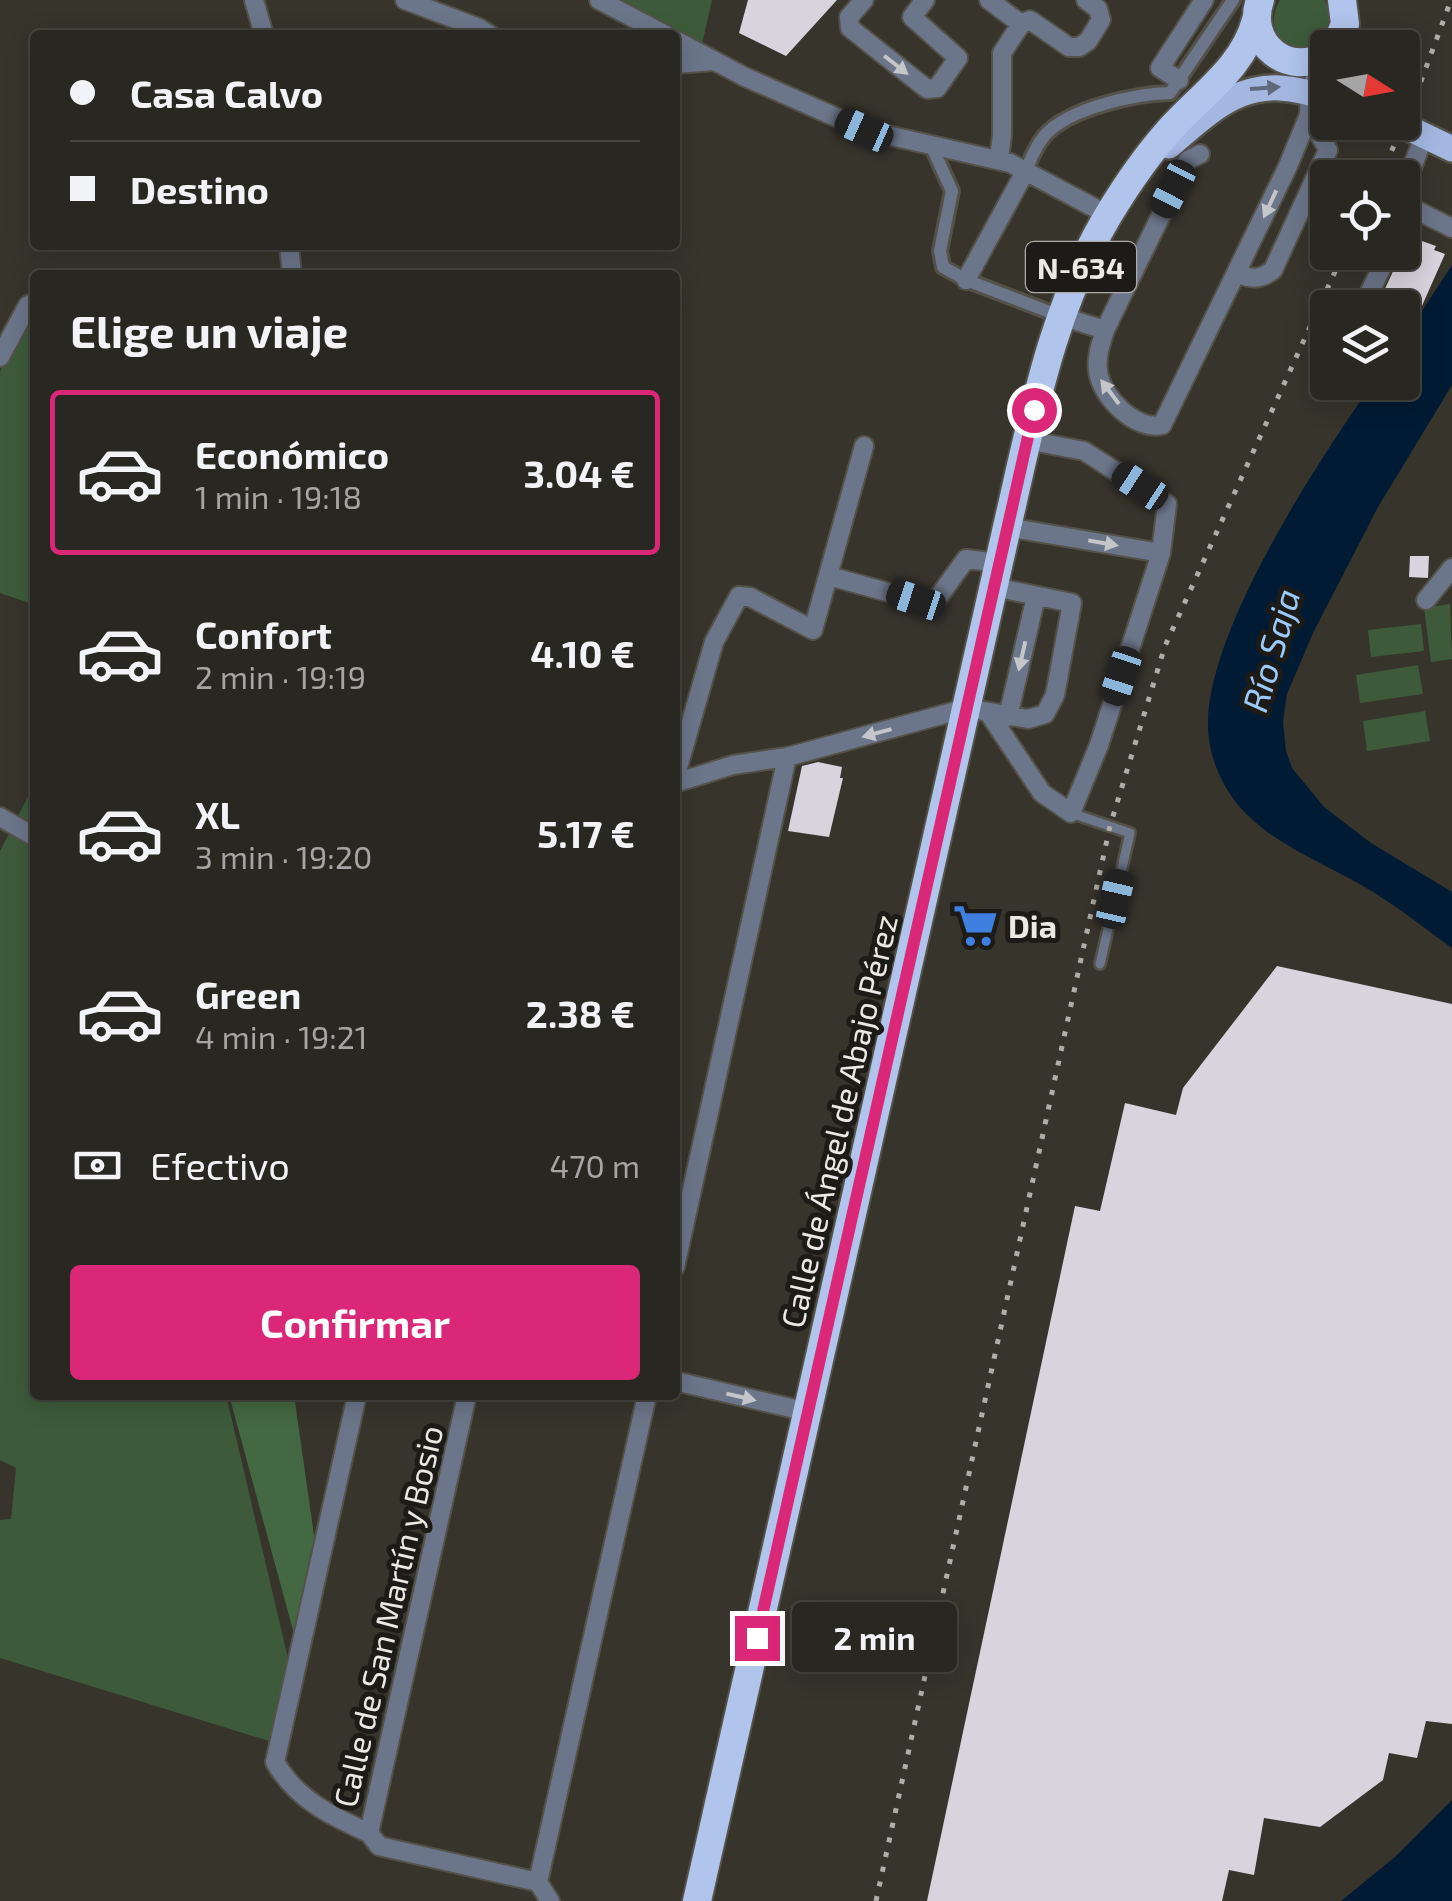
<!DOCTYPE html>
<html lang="es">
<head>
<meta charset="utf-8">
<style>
  body { margin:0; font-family:"Exo 2",sans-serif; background:#35332e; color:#f1f3f6; height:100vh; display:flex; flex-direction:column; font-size:38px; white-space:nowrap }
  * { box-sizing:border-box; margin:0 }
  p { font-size:32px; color:#a5a5a5 }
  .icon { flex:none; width:55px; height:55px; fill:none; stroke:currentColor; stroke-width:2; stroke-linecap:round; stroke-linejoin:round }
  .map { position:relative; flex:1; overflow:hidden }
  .drawer { position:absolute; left:30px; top:270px; width:650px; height:1130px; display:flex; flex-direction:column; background:#292721; border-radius:10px; box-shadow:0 5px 25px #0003,0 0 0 2px #45443f }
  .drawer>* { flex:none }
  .banner { position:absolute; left:30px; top:30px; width:650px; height:220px; border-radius:10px; box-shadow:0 5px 25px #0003,0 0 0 2px #45443f; display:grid; align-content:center; height:220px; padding:0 40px; background:#292721 }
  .needle { width:65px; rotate:101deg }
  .buttons { position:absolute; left:1310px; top:30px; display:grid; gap:20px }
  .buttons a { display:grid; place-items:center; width:110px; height:110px; border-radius:10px; background:#292721; box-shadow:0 5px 25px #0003,0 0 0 2px #45443f; font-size:50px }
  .end { position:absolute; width:45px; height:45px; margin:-22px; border:12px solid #db2777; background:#fff; box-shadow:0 0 0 5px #fff }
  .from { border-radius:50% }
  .bubble { position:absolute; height:70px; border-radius:10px; background:#292721; box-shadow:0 5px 25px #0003,0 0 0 2px #45443f; font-size:32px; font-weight:700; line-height:70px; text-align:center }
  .car { position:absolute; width:30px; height:60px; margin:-30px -15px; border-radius:12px; box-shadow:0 0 8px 2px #0007; background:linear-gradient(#222 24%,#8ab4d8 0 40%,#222 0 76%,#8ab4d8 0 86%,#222 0) }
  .banner b { display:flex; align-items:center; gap:35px; height:95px; font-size:38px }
  .banner b+b { border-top:2px solid #45443f }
  .banner i { width:25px; height:25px; background:#f1f3f6 }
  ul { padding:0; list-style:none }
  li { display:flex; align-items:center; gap:30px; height:165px; margin:0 20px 15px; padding:0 20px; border:5px solid transparent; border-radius:10px }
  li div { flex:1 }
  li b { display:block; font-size:38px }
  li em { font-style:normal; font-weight:700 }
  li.on { border-color:#db2777 }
  li>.icon { width:90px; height:90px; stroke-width:1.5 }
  h2 { padding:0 40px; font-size:45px; line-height:120px }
  .pay { display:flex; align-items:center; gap:25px; height:110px; padding:0 40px; font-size:38px }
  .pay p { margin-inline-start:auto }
  .cta { display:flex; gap:20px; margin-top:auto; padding:20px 40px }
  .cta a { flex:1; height:115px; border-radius:10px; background:#db2777; color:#fff; font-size:40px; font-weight:700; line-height:115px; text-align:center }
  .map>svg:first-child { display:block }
</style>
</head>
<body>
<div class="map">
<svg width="1452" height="1901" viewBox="0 0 1452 1901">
  <rect width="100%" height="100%" fill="#37342c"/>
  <path fill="#3d5b3b" d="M 599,0 L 712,0 L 700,53 Z
    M 1280,0 L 1325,0 L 1332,22 C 1308,74 1256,40 1280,0 Z
    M 35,302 L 35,605 L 0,593 L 0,372 L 28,305 Z
    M 1450,604 L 1452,659 L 1431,662 L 1424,608 Z
    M 1421,624 L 1424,651 L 1371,657 L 1368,630 Z
    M 1418,665 L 1423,694 L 1360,703 L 1356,675 Z
    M 1425,711 L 1430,741 L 1367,751 L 1363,721 Z
    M 35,783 L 35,1395 L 226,1395 L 294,1684 L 279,1744 L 0,1658 L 0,1520 L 11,1519 L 16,1468 L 0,1460 L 0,851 Z"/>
  <path fill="#446841" d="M 229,1395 L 294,1395 L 317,1556 L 300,1656 Z"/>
  <path fill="#011b34" d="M 1452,265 L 1452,385 L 1378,507 L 1313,633 L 1287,694 L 1283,722 L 1286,751 L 1292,768 L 1324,807 L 1371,843 L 1452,892 L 1452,948 C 1427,930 1403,911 1378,895 C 1333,866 1272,846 1238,805 C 1219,781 1207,751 1208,721 C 1210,626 1318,461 1373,383 L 1402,382 L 1403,340 Z
    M 1452,1800 L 1452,1901 L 1341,1901 L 1395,1857 Z"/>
  <path fill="#d7d4de" d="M 748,0 L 837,0 L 786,56 L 739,33 Z
    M 1402,234 L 1436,246 L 1434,250 L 1445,254 L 1417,317 L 1402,308 L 1376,308 L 1402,252 Z
    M 1410,556 L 1429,556 L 1428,578 L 1409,577 Z
    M 818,762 L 842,767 L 840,778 L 843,778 L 829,837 L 788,831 L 802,766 Z
    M 1277,966 L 1452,1004 L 1452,1724 L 1426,1721 L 1417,1758 L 1389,1753 L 1383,1780 L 1320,1827 L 1264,1818 L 1254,1875 L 1229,1870 L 1222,1901 L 927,1901 L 1075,1206 L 1100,1211 L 1125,1103 L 1176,1115 L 1183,1088 Z"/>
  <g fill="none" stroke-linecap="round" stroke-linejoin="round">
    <defs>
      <path id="service" d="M 1071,813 L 1130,833 L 1100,964"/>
      <path id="pedestrian" d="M 930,143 L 952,191 L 940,251 L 943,267 L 966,280 L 1060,316
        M 1026,170 C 1031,159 1036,145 1045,135 C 1070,108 1134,94 1170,93 L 1233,0"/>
      <path id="minor" d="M 254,0 L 264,35
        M 405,0 L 479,28 L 490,35
        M 599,0 L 666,35
        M 864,0 L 849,17 L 850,28 L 927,89 L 937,88 L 958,58 L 912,17 L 925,0
        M 989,0 L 1021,24 L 1002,53 L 1002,135 L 999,159
        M 1021,24 L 1030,20 L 1069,47 L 1079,47 L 1088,41 L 1101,20 L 1098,9 L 1086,0
        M 675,40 L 745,77 L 865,130 L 1010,163 L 1108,215
        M 675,64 L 714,61
        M 1179,80 L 1160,68 L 1204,0
        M 1424,136 L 1407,181 L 1410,207 L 1452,228
        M 289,245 L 292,275
        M 1238,274 C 1252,279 1260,280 1273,270 L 1328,150 L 1309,115
        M 966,280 L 1026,170
        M 1364,304 L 1389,252
        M 1060,316 L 1105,330 L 1188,160 L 1200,154
        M 1105,330 C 1101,343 1096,357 1098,371 C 1101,397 1136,431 1162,425 L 1288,166 L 1309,115 L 1310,92 L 1321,59
        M 0,357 L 28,305 L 35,302
        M 1007,527 L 1161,553 L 1167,504 L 1084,451 L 1027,440
        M 829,576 L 916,600 L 937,599 L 966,559 L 999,563
        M 1426,600 L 1452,568
        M 988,712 L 1042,793 L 1071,813 L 1099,745 L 1161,553
        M 1008,717 L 1036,596
        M 675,778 L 714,642 L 739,596 L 750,597 L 813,630 L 864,446
        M 675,783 L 733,765 L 787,757 L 967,708 L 1028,719 L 1045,714 L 1055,695 L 1072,603 L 994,587
        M 0,817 L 35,837
        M 675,1267 L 787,757
        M 675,1381 L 808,1412
        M 357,1395 L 275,1762 C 296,1799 331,1816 369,1833 L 467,1395
        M 369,1833 L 379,1846 L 538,1882
        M 538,1882 L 647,1395
        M 538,1882 L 550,1901"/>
      <path id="primary" d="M 1396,122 L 1452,149
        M 1169,146 C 1223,99 1253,71 1328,99"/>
      <path id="trunk" d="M 1260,0 C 1245,43 1288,79 1328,54
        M 1335,48 L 1345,24 L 1342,0
        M 697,1901 L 1007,527 C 1032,420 1051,310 1109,214 C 1126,186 1145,158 1167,133 C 1199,96 1243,69 1256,20"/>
    </defs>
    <use href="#service" stroke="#545149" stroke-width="14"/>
    <use href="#pedestrian" stroke="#545149" stroke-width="18"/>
    <use href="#minor" stroke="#545149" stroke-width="22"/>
    <use href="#primary" stroke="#545149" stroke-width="30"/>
    <use href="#trunk" stroke="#545149" stroke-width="32"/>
    <use href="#service" stroke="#6c768a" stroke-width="9"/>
    <use href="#pedestrian" stroke="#6c768a" stroke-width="12"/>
    <use href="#minor" stroke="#6c768a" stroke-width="18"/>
    <use href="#primary" stroke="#a3b7e0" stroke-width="25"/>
    <use href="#trunk" stroke="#b0c4ec" stroke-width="28"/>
    <path stroke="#b0aea8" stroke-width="5" stroke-dasharray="5 10" stroke-linecap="butt" d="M 1379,178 L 1410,111 L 1451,0
      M 876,1901 L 1110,826 L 1165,646 L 1344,252"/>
  </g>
  <defs><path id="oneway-solid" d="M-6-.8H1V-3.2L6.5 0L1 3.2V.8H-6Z" transform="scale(2.5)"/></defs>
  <g fill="#c5c6c9">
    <use href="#oneway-solid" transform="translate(896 65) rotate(38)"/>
    <use href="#oneway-solid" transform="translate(1270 204) rotate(115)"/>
    <use href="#oneway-solid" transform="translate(1110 392) rotate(-127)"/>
    <use href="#oneway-solid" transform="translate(1103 543) rotate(10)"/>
    <use href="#oneway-solid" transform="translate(1022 656) rotate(103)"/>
    <use href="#oneway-solid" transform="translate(877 733) rotate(165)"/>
    <use href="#oneway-solid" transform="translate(741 1397) rotate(13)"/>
  </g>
  <use fill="#60697c" href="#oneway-solid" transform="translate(1265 88) rotate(-4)"/>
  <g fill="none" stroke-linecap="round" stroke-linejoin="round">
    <path stroke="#db2777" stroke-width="12" d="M 757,1638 L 1034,410"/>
  </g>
  <defs>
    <symbol id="supermarket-bare" viewBox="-9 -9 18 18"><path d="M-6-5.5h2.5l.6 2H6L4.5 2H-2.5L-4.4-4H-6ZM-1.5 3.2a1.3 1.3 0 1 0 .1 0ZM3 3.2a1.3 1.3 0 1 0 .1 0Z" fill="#3f7fe0" stroke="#1d1b18" stroke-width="2.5" paint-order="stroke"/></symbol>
  </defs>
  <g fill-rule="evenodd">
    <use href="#supermarket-bare" x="944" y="894" width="63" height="63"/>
  </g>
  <g text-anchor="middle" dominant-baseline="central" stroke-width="10" stroke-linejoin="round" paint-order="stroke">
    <rect fill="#1d1b18" stroke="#adaba7" stroke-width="2.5" x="1026" y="242" width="110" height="50" rx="8"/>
    <g font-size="30" font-weight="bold" fill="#ebe9e4">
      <text x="1081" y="267">N-634</text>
    </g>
    <g font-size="32" font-weight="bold" fill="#ebe9e4" stroke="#1d1b18" text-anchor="start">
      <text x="1008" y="925">Dia</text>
    </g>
    <g font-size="32" fill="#ebe9e4" stroke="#1d1b18">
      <text transform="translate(838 1121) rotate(-77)">Calle de Ángel de Abajo Pérez</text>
      <text transform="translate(387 1616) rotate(-77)">Calle de San Martín y Bosio</text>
    </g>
    <g font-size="35" font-style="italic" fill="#9bc9f8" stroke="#1d1b18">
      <text transform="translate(1270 650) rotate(-74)">Río Saja</text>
    </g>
  </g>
</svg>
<div class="buttons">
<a><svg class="needle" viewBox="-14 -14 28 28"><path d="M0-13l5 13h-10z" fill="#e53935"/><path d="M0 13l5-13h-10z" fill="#a5a5a5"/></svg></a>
<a><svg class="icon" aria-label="locate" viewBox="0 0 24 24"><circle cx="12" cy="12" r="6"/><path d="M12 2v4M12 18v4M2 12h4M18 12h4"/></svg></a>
<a><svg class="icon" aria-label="layers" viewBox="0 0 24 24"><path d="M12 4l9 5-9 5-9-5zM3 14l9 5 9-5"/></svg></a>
</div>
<i class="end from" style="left:1034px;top:410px"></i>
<i class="end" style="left:757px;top:1638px"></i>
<div class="bubble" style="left:792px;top:1602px;width:165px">2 min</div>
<i class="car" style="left:864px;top:130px;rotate:294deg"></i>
<i class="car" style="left:1173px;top:189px;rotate:207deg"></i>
<i class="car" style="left:1140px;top:486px;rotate:303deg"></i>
<i class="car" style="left:916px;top:600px;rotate:288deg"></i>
<i class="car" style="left:1121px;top:676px;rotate:198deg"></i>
<i class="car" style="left:1115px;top:899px;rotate:13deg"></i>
<div class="banner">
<b><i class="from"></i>Casa Calvo</b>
<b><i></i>Destino</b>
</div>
<section class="drawer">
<h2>Elige un viaje</h2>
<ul>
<li class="on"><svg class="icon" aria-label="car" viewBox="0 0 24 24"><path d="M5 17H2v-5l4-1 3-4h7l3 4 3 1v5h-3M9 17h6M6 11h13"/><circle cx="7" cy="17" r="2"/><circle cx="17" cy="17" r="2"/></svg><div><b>Económico</b><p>1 min · 19:18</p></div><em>3.04 €</em></li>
<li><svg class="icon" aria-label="car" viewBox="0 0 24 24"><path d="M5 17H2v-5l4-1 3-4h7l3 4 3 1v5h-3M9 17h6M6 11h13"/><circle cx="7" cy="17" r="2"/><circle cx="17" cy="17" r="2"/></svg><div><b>Confort</b><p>2 min · 19:19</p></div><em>4.10 €</em></li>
<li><svg class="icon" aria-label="car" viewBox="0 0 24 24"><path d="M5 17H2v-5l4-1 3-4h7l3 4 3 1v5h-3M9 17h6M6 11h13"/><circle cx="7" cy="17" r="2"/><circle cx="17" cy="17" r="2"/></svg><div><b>XL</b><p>3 min · 19:20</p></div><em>5.17 €</em></li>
<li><svg class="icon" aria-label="car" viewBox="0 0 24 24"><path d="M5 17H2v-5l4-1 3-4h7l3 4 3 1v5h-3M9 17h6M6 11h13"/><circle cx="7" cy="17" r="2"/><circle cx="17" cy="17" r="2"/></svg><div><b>Green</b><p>4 min · 19:21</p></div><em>2.38 €</em></li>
</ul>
<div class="pay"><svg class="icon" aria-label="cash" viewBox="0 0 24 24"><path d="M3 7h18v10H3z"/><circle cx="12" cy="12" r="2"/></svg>Efectivo<p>470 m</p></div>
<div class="cta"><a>Confirmar</a></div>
</section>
</div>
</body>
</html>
